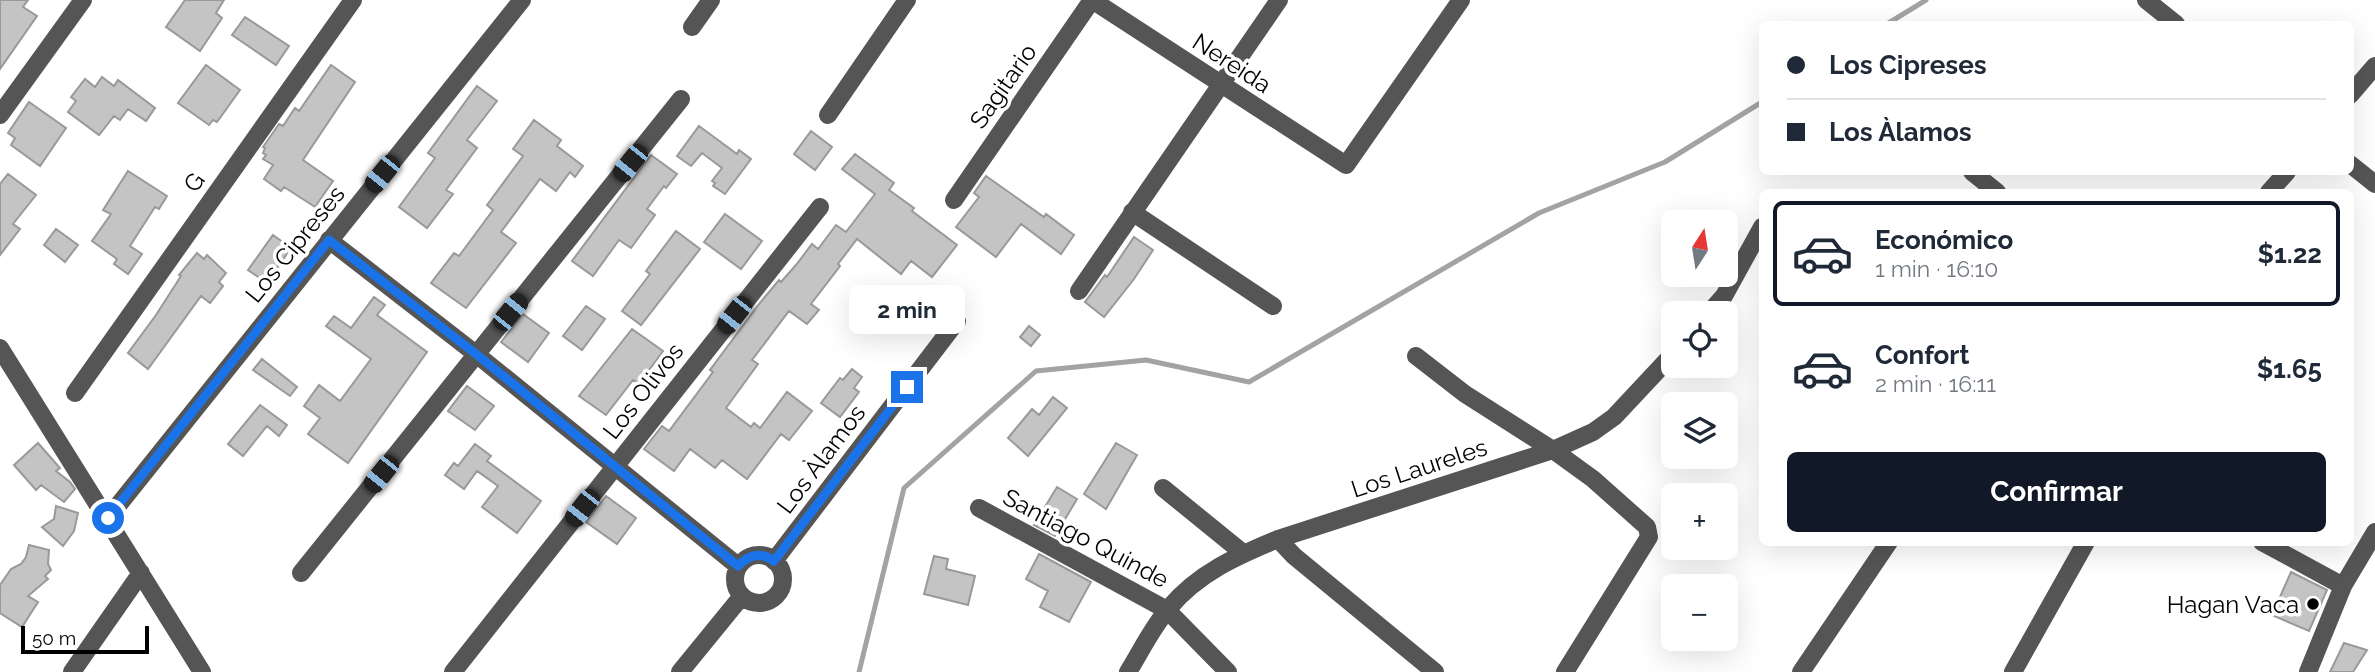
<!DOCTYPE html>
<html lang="es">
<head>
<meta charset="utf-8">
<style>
  body { margin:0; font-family:Raleway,sans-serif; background:#f6f6f7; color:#1f2937; height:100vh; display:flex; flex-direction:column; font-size:26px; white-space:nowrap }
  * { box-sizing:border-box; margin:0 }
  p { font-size:23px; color:#747a83 }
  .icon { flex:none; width:38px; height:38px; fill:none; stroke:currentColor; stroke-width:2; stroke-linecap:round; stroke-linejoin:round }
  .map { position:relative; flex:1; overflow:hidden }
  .side { position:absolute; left:1759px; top:189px; width:595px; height:357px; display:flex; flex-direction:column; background:#fff; border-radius:10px; box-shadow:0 7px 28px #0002 }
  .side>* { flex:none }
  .guide { position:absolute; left:1759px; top:21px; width:595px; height:154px; border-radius:10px; box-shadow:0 7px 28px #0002; display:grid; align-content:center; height:154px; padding:0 28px; background:#fff }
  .needle { width:46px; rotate:12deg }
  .controls { position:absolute; left:1661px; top:210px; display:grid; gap:14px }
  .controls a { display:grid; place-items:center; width:77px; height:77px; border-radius:10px; background:#fff; box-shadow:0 7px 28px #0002; font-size:35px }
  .scale { position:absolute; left:21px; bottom:18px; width:128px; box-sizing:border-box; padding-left:7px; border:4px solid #000; border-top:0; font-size:19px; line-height:24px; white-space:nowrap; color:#000; -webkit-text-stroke:5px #fff; paint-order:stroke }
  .end { position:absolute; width:32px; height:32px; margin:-16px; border:9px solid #1a73e8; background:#fff; box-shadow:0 0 0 4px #fff }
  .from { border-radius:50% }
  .bubble { position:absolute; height:49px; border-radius:10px; background:#fff; box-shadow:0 7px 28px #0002; font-size:23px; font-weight:700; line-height:49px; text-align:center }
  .car { position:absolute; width:21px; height:42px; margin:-21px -10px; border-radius:9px; box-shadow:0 0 5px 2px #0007; background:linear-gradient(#222 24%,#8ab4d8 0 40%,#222 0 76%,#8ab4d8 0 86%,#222 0) }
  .guide b { display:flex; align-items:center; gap:24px; height:66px; font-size:26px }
  .guide b+b { border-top:2px solid #e0e1e3 }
  .guide i { width:18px; height:18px; background:#1f2937 }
  ul { padding:12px 0 0; list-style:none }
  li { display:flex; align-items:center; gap:21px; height:105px; margin:0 14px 10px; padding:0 14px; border:4px solid transparent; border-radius:10px }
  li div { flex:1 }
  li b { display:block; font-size:26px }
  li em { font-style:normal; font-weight:700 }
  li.current { border-color:#111827 }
  li>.icon { width:63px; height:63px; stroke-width:1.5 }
  .primary-button { display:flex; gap:14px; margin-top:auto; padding:14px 28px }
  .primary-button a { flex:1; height:80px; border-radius:10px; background:#111827; color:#fff; font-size:28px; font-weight:700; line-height:80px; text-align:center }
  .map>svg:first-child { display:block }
</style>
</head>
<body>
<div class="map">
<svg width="2375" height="672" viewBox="0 0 2375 672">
  <rect width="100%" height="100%" fill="#fff"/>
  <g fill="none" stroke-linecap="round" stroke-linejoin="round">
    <path stroke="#a3a3a3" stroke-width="5" d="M 1887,24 L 1926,0
      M 859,672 L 904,488 L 1036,371 L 1146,360 L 1249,382 L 1539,213 L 1665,162 L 1762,102"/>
  </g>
  <path fill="#c4c4c4" stroke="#999" stroke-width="2" d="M 0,0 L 28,0 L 23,7 L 37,16 L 0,69 Z
    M 185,0 L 224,0 L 216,13 L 222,18 L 200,51 L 166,27 Z
    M 245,17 L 289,46 L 276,65 L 232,35 Z
    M 206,65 L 240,90 L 217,122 L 213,120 L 209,125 L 178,103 Z
    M 331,65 L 355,82 L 303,160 L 333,181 L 315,207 L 284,187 L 281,191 L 264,179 L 273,165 L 263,159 L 266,155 L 263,153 L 265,148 L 263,147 L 279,124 L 283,126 L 295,108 L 299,111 Z
    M 102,77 L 114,86 L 118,80 L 155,108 L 146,121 L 128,109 L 120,120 L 114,116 L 99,135 L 68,112 L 76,101 L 71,97 L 85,79 L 95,87 Z
    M 477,86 L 497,101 L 467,140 L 477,148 L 446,190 L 453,194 L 427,228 L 399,207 L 435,158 L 428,153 Z
    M 29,102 L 66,128 L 40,166 L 11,145 L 15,138 L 8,133 Z
    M 534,120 L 561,140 L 557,146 L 583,166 L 575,177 L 570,172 L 556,191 L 540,179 L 501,232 L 516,243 L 466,308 L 431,283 L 454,253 L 459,256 L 493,210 L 487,205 L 523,156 L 513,149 Z
    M 699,126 L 737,154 L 739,150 L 751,159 L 725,194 L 713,186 L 715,183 L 712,181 L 722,168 L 702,153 L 691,166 L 677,156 Z
    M 811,131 L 832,147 L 815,170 L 794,154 Z
    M 855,154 L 894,183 L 889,190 L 914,208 L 912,211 L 957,245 L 932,277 L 911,261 L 901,274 L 857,239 L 838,264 L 840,266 L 811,304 L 819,310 L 807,324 L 789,311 L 752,360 L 758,364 L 726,408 L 751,427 L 754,423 L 760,428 L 787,392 L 812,411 L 789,440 L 781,434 L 747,479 L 722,460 L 715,468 L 690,449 L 674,471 L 644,449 L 662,426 L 669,431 L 713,372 L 710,370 L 759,304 L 779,280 L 781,282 L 796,265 L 812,244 L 818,249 L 836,225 L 846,232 L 875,194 L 842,169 Z
    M 651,155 L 677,174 L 666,188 L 664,186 L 647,209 L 655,215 L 631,248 L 619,240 L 593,276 L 572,261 Z
    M 128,171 L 167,196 L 159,209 L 155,207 L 130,246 L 142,254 L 128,274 L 114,264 L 117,259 L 92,241 L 111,214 L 103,210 Z
    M 8,174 L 36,195 L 13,224 L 20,229 L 0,255 L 0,184 Z
    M 986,176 L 1044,217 L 1046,214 L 1074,235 L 1061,254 L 1021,224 L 996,257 L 956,227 L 979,197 L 974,193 Z
    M 725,214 L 762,241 L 741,269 L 704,242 Z
    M 56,229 L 78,245 L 65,262 L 44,245 Z
    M 676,231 L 700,249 L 641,325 L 622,311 L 650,274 L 646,271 Z
    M 273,235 L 291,248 L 267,283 L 248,270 Z
    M 1134,237 L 1153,250 L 1134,279 L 1104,317 L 1085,302 L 1105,275 L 1107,277 Z
    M 197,253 L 204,259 L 207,255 L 226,273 L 219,282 L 223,286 L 210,303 L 201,296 L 148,369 L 128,353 L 156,315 L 181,276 L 179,275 Z
    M 374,297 L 385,305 L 377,315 L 427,352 L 348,463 L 308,434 L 320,418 L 304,406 L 319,385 L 340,401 L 371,359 L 326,326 L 334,316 L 351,328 Z
    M 586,306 L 605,319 L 582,350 L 563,336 Z
    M 523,314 L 549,333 L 528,362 L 501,342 Z
    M 1029,326 L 1040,335 L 1031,346 L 1020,337 Z
    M 632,329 L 663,351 L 639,384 L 633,380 L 606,415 L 579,396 Z
    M 262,359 L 297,387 L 290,396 L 253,370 Z
    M 852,369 L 862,377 L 854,388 L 859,392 L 840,417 L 821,403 L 840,378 L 843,380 Z
    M 467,386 L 494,406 L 475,430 L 448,411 Z
    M 1053,397 L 1067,408 L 1028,456 L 1008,438 L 1032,409 L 1039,415 Z
    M 260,405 L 287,425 L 279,436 L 267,426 L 243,456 L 228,444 Z
    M 38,443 L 60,468 L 56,471 L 70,482 L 75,489 L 64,502 L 41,485 L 36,490 L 14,465 Z
    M 1116,443 L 1137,455 L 1106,509 L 1084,494 Z
    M 475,444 L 491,456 L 487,461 L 541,501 L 517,533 L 482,507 L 498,486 L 477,471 L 464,489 L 445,475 L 454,463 L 458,466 Z
    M 1057,487 L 1077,499 L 1055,536 L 1034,525 Z
    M 606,496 L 636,518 L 617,544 L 586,522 Z
    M 56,506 L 78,513 L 74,531 L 63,546 L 42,527 L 54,519 Z
    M 29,545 L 49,550 L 48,564 L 51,570 L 45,576 L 48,579 L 28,596 L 38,602 L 22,627 L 0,613 L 0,585 L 11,569 L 21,564 L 26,557 Z
    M 1039,554 L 1091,582 L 1069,622 L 1040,607 L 1048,591 L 1026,579 Z
    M 934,556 L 948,559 L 946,569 L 975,576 L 968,605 L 924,594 Z
    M 2291,572 L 2327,590 L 2309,631 L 2272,615 Z
    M 2344,643 L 2367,650 L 2353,672 L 2330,672 Z"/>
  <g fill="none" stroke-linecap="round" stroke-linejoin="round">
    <path stroke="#555" stroke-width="18" d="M 2146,0 L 2176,24
      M 692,27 L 711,0
      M 2350,95 L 2375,66
      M 0,115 L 83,0
      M 828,115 L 907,0
      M 2350,164 L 2375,184
      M 1972,172 L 1997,192
      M 2269,192 L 2287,172
      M 954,200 L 1092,0 L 1346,165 L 1461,0
      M 1132,212 L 1273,306
      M 329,240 L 476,354 L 738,566
      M 1079,291 L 1279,0
      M 1709,313 L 1724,296 L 1762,227
      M 0,348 L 202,672
      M 1416,356 L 1465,394 L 1553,450 L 1593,479 L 1647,527 L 1649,537 L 1565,672
      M 75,393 L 353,0
      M 1163,488 L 1243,553
      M 979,508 L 1167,610 L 1228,672
      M 108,518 L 522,0
      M 1278,539 L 1294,556 L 1435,672
      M 2262,542 L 2343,586
      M735 579a24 24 0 1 1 48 0a24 24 0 1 1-48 0Z
      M 774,561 L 957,321
      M 301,573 L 681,99
      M 72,672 L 141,573
      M 453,672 L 820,207
      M 680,672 L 742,596
      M 1128,672 C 1141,651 1153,626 1169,608 C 1198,573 1237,556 1278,539 L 1553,450 L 1593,432 L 1614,417 L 1673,354
      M 1801,672 L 1889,542
      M 2013,672 L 2086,542
      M 2308,672 L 2343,586 L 2375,532"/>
  </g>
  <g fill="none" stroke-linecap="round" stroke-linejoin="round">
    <path stroke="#1a73e8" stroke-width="9" d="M 108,518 L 329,240 L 476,354 L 738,566 C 749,554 761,552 774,561 L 907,387"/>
  </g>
  <circle fill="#000" stroke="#fff" stroke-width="2.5" cx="2313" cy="604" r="7"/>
  <g text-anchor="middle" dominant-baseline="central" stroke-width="7" stroke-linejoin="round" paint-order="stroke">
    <g font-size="24" fill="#000" stroke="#fff">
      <text transform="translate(1232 63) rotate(33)">Nereida</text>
      <text transform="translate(1003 86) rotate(-55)">Sagitario</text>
      <text transform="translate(194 182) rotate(-55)">G</text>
      <text transform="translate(295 244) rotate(-51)">Los Cipreses</text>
      <text transform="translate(643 391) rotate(-52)">Los Olivos</text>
      <text transform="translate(821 459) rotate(-53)">Los Àlamos</text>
      <text transform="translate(1419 468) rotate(-18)">Los Laureles</text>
      <text transform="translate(1086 538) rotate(28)">Santiago Quinde</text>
    </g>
    <g font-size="24" fill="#000" stroke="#fff" text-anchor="end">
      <text x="2299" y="604">Hagan Vaca</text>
    </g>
  </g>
</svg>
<div class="controls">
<a><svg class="needle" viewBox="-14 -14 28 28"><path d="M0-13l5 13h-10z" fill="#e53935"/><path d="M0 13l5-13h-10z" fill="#747a83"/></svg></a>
<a><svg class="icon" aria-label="locate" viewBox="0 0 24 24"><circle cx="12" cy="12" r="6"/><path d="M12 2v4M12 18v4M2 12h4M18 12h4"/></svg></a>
<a><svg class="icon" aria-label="layers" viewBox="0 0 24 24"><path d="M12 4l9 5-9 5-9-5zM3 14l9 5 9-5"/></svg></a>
<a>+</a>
<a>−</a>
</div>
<div class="scale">50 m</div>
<i class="end from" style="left:108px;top:518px"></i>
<i class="end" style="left:907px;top:387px"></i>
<div class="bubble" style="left:849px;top:285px;width:116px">2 min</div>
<i class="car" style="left:630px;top:163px;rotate:219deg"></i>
<i class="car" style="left:382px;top:174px;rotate:219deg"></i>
<i class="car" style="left:510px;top:312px;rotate:39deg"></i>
<i class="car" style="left:734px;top:315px;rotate:218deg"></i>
<i class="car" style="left:381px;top:474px;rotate:219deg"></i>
<i class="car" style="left:582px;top:508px;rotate:218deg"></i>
<div class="guide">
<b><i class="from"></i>Los Cipreses</b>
<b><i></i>Los Àlamos</b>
</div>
<section class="side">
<ul>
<li class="current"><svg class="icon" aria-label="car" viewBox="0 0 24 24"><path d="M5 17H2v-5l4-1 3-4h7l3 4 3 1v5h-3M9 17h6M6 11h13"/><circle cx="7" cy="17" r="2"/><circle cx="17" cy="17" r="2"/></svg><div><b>Económico</b><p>1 min · 16:10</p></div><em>$1.22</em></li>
<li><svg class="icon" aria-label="car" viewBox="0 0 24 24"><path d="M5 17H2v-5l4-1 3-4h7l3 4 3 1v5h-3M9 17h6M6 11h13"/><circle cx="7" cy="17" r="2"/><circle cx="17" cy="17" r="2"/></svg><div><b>Confort</b><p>2 min · 16:11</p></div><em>$1.65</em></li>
</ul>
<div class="primary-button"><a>Confirmar</a></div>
</section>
</div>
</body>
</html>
